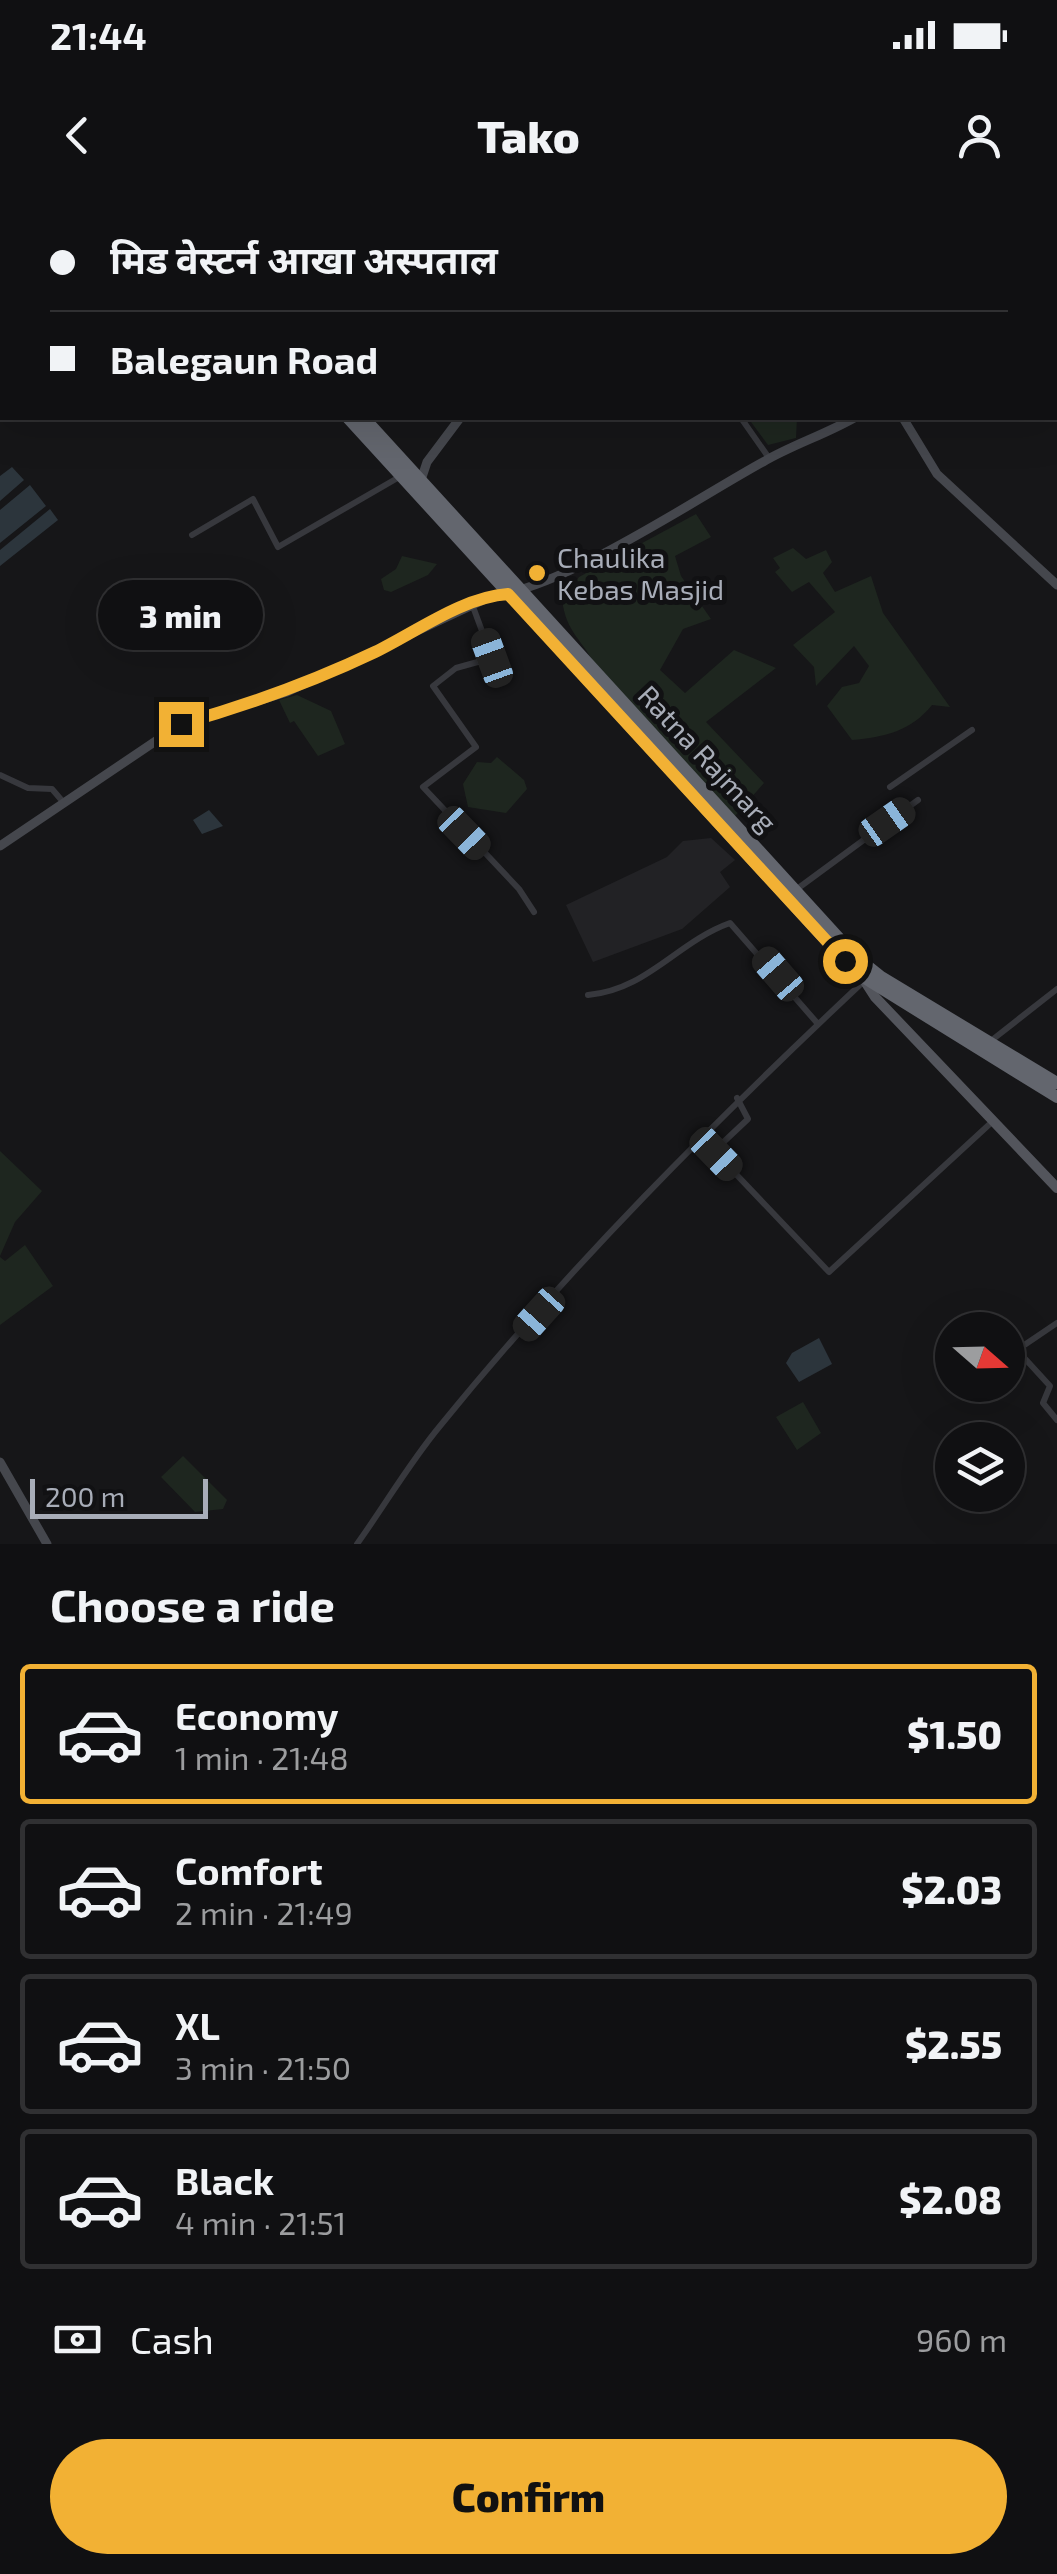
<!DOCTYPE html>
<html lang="en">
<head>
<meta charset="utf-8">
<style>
  body { margin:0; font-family:"Exo 2","Noto Sans Devanagari",sans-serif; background:#19191b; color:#f1f3f6; height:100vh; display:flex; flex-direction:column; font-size:38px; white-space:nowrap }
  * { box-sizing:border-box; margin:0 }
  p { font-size:32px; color:#9c9d9f }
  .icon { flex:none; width:55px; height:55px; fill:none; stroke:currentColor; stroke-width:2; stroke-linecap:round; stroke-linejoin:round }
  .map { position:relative; height:1344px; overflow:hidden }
  .panel { display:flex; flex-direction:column; background:#101012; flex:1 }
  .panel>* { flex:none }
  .top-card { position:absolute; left:0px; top:0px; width:1058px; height:220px; box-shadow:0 10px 40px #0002,0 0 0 2px #303032; display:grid; align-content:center; height:220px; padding:0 50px; background:#101012 }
  .needle { width:65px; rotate:110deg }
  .buttons { position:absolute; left:935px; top:1112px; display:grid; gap:20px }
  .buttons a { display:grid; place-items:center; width:90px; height:90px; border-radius:50%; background:#101012; box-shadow:0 10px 40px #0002,0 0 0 2px #303032; font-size:50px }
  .scale { position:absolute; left:30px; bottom:25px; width:178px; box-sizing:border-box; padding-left:10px; border:5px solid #a8adb8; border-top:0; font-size:28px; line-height:35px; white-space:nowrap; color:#a8adb8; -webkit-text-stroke:8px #111113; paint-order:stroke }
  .end { position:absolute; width:45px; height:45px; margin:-22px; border:12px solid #f2b134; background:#111; box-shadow:0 0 0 5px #111 }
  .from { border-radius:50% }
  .bubble { position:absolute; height:70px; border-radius:35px; background:#101012; box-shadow:0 10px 40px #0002,0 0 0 2px #303032; font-size:32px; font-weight:800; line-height:70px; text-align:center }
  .car { position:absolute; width:30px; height:60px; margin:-30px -15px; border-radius:12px; box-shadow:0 0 8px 2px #0007; background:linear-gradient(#222 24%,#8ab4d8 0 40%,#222 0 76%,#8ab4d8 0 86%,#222 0) }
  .top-card b { display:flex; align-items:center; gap:35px; height:95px; font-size:38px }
  .top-card b+b { border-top:2px solid #303032 }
  .top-card i { width:25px; height:25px; background:#f1f3f6 }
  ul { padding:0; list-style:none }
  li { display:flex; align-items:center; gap:30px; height:140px; margin:0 20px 15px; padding:0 30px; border:5px solid #303032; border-radius:10px }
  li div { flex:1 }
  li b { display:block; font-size:38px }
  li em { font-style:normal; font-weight:800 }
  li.selected { border-color:#f2b134 }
  li>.icon { width:90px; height:90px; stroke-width:1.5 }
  h2 { padding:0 50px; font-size:45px; line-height:120px }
  .pay { display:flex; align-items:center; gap:25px; height:110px; padding:0 50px; font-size:38px }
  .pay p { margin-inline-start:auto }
  .cta { display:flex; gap:20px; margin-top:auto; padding:20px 50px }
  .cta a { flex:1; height:115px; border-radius:60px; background:#f2b134; color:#111; font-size:40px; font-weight:800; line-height:115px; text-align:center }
  .status { display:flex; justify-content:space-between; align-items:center; height:70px; padding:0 50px; background:#101012; direction:ltr }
  .status svg { height:28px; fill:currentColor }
  header { display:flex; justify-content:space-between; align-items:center; height:130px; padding:0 50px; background:#101012; font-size:45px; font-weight:800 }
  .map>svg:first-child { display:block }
</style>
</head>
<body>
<div class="status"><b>21:44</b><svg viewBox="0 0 49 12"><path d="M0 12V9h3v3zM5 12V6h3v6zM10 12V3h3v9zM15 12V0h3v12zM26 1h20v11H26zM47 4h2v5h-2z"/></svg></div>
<header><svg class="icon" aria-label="back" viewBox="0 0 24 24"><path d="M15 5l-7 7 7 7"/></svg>Tako<svg class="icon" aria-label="person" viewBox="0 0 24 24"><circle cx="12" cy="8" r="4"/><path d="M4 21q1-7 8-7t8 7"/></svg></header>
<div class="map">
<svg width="1057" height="1344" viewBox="0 0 1057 1344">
  <rect width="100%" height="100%" fill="#161618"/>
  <path fill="#222225" d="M 711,638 L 735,660 L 720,672 L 730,687 L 682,729 L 593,762 L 566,705 L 667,657 L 683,641 Z"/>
  <path fill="#1e261f" d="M 756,218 L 797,218 L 796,238 L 768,245 L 751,222 Z
    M 696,314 L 711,337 L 675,356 L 681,376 L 711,419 L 683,429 L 660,470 L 685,493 L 734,450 L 776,468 L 706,522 L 764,583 L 735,616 L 597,469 C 583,439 566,434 562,399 L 579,377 Z
    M 793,348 L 806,359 L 826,350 L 832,362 L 823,373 L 835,392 L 871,376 L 883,413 L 950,507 L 932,505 C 911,531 885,537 852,540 L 827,506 L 842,487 L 859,483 L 869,466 L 854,446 L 816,486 L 814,467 L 793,445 L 835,412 L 809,382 L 792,392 L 775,372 L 780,368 L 773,358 Z
    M 402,356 L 437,364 L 428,375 L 391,392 L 384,390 L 381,379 L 396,369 Z
    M 297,495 L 331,511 L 345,544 L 318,556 L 294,521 L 290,523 L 279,500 Z
    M 497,557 L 524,580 L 527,589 L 506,613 L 468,607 L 463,584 L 477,562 L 491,563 Z
    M 0,951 L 42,991 L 15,1022 L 0,1056 Z
    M 25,1045 L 53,1086 L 0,1125 L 0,1057 L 5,1061 Z
    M 803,1202 L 821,1233 L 797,1250 L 776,1217 Z
    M 183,1256 L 227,1300 L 223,1309 L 195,1312 L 161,1277 Z"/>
  <path fill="#2c353c" d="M 12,267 L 24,280 L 0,301 L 0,276 Z
    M 30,285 L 46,306 L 0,343 L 0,310 Z
    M 50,309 L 58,320 L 0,366 L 0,350 Z
    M 209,610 L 223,626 L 202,634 L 193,620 Z
    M 819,1138 L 832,1164 L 799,1182 L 786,1163 L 792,1153 Z"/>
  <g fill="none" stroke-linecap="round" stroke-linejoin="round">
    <path stroke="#37383d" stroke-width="6" d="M 4,0 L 6,2
      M 262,0 L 264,2
      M 324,0 L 326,2
      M 551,0 L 554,2
      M 304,2 L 307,0
      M 0,95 L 2,94
      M 741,218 L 769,258
      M 192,335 L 253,299 L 278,347 L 401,276
      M 472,404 L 492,458 L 456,468 L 433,486 L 476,547 L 423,587 L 519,689 L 534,712
      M 0,575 L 28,588 L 52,589 L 64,603
      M 890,587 L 972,530
      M 797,689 L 918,600
      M 588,795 C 647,790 677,742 730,723 L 818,824
      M 995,844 L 992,840 L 1057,789
      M 737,898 L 748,919 L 714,951 L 829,1072 L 993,921
      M 1057,1123 L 1017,1150 L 1050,1186 L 1043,1203 L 1057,1220
      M 357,1344 C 385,1305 410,1262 440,1226 C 569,1067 715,921 864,781"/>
    <path stroke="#45474d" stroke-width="9" d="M 620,2 L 622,0
      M 1055,80 L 1057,79
      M 903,218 L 937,274 L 1057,385
      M 421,280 L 427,262 L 460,218
      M 0,646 L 181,524 L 287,492 L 494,395 C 560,390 699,297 763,262 C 792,245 824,235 854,218
      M 0,1262 L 47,1344"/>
    <path stroke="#53555c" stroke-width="10" d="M 864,780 L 875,797 L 1057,988"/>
    <path stroke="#63666e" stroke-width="12" d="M 150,0 L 152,2
      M 169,0 L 172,2
      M 348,218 L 855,772 L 1057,897
      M 364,218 L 856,757 L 881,777 L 1057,883"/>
  </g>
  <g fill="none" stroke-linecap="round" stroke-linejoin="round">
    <path stroke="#f2b134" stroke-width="12" d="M 181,524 C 248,505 312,482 375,452 C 416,432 463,397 508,394 L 845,761"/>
  </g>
  <circle fill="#f2b134" stroke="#111113" stroke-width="4" cx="537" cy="373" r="10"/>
  <g text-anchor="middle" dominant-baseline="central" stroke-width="10" stroke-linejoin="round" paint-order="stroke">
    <g font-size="28" fill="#a8adb8" stroke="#111113" text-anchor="start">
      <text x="557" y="357">Chaulika<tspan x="557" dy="32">Kebas Masjid</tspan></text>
    </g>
    <g font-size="28" fill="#a8adb8" stroke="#111113">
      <text transform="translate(708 558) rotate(47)">Ratna Rajmarg</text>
    </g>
  </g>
</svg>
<div class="buttons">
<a><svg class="needle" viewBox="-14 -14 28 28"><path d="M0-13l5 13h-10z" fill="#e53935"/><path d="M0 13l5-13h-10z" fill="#9c9d9f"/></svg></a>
<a><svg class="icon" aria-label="layers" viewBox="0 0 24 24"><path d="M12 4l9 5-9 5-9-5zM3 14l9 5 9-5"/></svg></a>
</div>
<div class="scale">200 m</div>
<i class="end from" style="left:845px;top:761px"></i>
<i class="end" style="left:181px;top:524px"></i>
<div class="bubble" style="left:98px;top:380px;width:165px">3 min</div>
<i class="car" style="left:492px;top:458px;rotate:340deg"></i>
<i class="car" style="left:887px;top:622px;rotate:55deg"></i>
<i class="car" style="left:464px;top:633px;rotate:136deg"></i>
<i class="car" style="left:778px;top:774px;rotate:319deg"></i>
<i class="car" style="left:716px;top:954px;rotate:136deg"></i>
<i class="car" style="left:539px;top:1114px;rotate:222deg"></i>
<div class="top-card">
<b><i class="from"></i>मिड वेस्टर्न आखा अस्पताल</b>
<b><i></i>Balegaun Road</b>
</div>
</div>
<section class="panel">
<h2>Choose a ride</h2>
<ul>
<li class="selected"><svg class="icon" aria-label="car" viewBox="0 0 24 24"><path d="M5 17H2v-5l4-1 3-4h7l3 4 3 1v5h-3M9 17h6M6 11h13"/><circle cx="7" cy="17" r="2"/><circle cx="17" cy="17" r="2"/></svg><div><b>Economy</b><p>1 min · 21:48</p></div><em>$1.50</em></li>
<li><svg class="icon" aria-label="car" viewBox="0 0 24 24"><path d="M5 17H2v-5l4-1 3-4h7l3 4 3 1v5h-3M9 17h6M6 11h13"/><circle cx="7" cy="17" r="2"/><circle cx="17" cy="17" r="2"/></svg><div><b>Comfort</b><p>2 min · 21:49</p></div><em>$2.03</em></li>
<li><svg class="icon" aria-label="car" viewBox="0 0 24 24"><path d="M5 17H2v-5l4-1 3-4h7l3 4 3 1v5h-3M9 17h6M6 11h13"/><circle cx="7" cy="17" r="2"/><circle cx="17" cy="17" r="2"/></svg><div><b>XL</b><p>3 min · 21:50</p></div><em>$2.55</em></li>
<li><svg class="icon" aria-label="car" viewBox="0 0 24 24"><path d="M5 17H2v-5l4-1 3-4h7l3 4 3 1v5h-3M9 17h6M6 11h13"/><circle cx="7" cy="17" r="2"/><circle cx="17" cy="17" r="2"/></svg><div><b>Black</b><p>4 min · 21:51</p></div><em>$2.08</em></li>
</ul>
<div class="pay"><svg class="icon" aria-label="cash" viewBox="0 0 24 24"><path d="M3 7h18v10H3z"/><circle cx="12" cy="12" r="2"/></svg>Cash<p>960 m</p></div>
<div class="cta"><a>Confirm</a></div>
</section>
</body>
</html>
